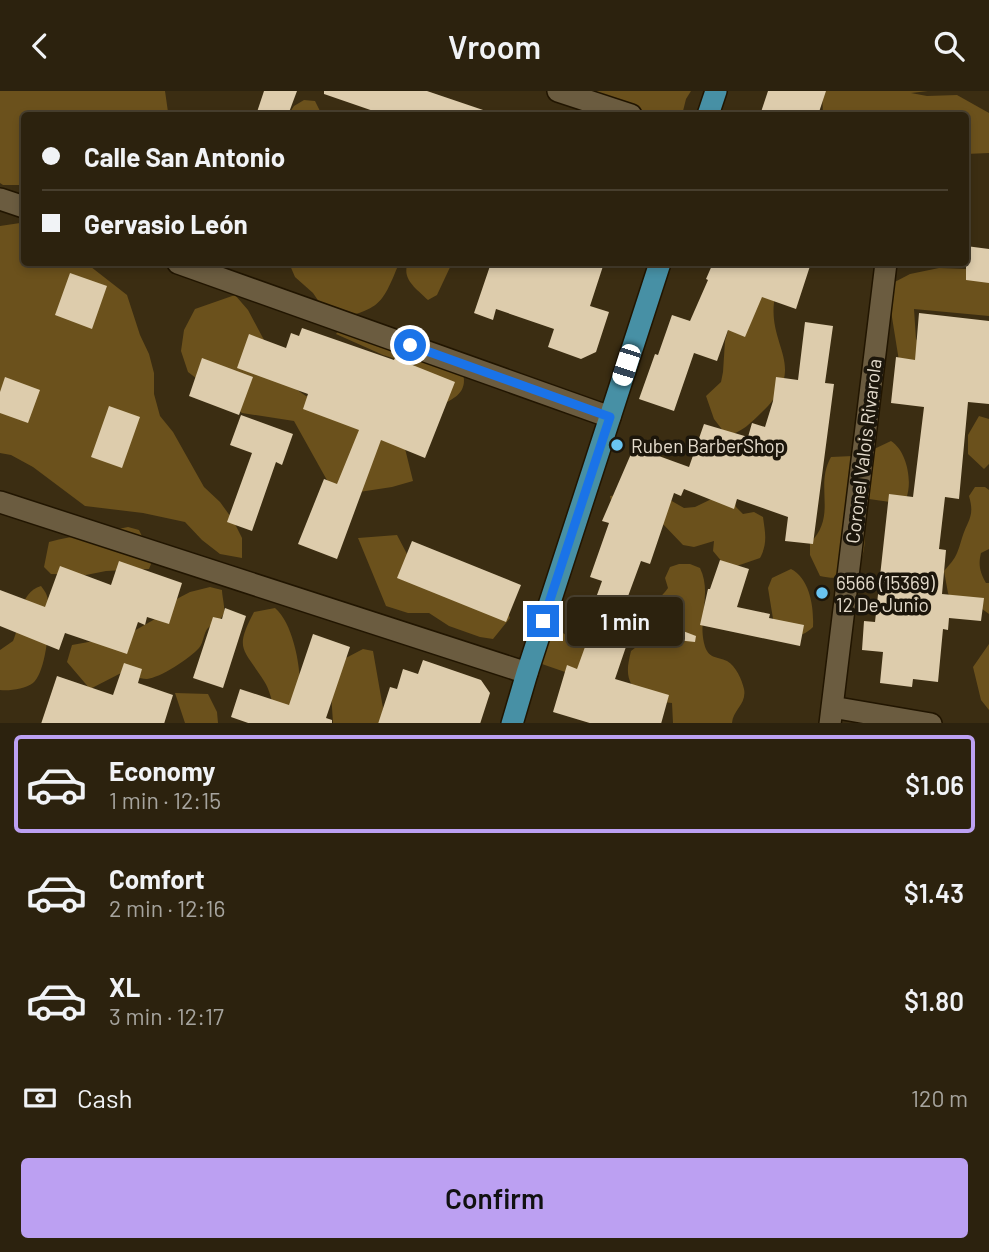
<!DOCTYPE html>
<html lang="en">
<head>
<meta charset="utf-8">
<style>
  body { margin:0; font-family:Barlow,sans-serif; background:#342a17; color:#f1f3f6; height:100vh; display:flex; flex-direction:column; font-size:26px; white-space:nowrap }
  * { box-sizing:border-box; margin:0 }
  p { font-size:23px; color:#a6a49e }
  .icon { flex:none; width:38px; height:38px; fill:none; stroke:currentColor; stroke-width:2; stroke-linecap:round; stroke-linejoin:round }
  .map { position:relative; height:632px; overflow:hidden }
  .drawer { display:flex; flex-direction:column; background:#2c220e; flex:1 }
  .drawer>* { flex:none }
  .top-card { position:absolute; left:21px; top:21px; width:948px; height:154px; border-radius:7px; box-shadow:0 4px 10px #0003,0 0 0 2px #483f2e; display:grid; align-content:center; height:154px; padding:0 21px; background:#2c220e }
  .end { position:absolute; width:32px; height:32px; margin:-16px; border:9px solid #1a73e8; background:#fff; box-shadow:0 0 0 4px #fff }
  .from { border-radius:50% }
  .bubble { position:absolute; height:49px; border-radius:7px; background:#2c220e; box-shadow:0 4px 10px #0003,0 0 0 2px #483f2e; font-size:23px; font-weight:600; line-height:49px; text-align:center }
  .car { position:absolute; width:21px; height:42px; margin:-21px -10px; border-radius:9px; box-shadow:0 0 5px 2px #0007; background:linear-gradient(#fff 24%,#345 0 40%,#fff 0 76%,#345 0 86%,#fff 0) }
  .top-card b { display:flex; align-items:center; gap:24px; height:66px; font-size:26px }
  .top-card b+b { border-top:2px solid #483f2e }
  .top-card i { width:18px; height:18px; background:#f1f3f6 }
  ul { padding:12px 0 0; list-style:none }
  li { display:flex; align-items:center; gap:21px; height:98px; margin:0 14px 10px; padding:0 7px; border:4px solid transparent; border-radius:7px }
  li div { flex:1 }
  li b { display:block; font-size:26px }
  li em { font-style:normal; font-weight:600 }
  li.active { border-color:#bca0f2 }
  li>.icon { width:63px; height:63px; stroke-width:1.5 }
  .pay { display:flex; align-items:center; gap:18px; height:77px; padding:0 21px; font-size:26px }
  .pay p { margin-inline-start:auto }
  .button { display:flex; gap:14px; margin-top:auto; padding:14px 21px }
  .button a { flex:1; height:80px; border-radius:7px; background:#bca0f2; color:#111; font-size:28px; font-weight:600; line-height:80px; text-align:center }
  header { display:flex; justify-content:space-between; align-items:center; height:91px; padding:0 21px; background:#2c220e; font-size:32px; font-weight:600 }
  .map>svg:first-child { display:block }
</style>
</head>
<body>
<header><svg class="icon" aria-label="back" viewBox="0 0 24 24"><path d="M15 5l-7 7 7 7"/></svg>Vroom<svg class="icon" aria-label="search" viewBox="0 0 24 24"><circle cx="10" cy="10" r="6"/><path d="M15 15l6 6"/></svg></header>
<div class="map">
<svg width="989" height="633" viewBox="0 0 989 633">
  <rect width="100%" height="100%" fill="#3b2d12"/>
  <path fill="#6b511c" d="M 0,0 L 165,0 L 168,21 L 168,24 L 24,24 L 24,94 L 3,94 L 0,92 Z
    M 590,0 L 691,0 L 686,8 L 682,24 L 626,24 Z
    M 822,0 L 928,0 L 911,2 L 927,5 L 957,4 L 989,22 L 989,62 L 966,63 L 966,24 L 823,24 Z
    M 304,9 L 315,10 L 322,24 L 288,24 L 294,15 Z
    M 20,132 L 24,133 L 24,172 L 86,172 L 127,204 L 140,244 L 149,263 L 154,282 L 154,303 L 160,325 L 173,341 L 204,396 L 220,411 L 233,429 L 242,447 L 242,467 L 220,463 L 202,449 L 185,431 L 143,422 L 85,415 L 33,376 L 11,364 L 0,362 L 0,135 Z
    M 289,172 L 399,172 C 381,218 378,217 332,230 L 313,202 L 295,186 Z
    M 408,172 L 452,172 L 437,204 L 428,209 C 417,198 401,188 408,172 Z
    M 939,177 L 967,178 L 989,192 L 989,225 L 914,218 L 916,248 L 919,252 L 958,273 L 899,270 L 887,195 L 910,183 Z
    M 736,197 L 775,205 C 765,256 811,274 762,321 C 751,332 742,341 727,345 L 714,328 L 706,305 L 721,291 L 723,281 L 725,250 L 731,229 Z
    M 235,204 L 248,219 L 287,292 L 306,305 L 397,325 L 413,390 L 392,396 L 346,403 L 328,391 L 294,330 L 242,322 L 188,281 L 181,260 L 184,239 L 195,218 Z
    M 343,234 C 364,239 385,247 407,249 C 418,251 429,248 439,253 C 451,259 460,269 463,282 C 468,303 453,308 437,316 L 399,290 L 415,274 L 383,264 L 336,243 Z
    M 979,325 L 989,328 L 989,373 L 984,378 L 968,363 L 968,344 Z
    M 891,350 C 907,360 913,391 906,408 L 890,411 L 869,408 L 872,359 Z
    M 853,365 C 860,402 889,501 820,485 L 810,464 L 810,452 C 838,424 814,396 831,366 Z
    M 975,396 L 985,396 L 989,399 L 989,458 L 981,462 C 978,474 980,481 986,492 L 989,492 L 989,523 L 978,515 L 956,520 L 948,502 L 944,480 C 956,467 957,464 962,447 C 968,428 975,426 969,405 Z
    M 633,402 L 663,405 L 684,417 L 695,416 L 724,402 L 734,405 L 736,416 L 743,423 L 754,421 L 763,426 C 765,441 768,452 760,467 L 728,478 L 713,460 L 714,450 L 694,456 L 683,454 L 661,431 L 612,415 L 610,405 Z
    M 128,436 L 139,439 L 153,468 L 149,478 L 106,480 L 86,484 L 51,483 L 44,476 L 49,451 C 75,444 102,442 128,436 Z
    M 397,444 L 407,463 L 425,476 L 501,506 L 510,527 L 493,548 L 480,546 L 449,535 L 429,522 L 408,522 L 386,515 L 358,447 Z
    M 679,473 L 690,473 L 700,477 C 712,502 698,526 704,552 C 708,569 717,565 727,570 C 736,575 742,589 744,598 C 747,613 733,619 732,632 L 673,632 L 672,612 L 643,609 C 627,590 625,584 631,560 L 640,553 L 646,543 L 637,523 L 642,513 C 654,511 661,507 668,497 L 665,487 L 670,476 Z
    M 791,478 C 810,488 814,516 813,536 C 802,547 788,548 775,540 L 768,497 L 772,487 Z
    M 41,495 C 43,498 46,501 47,505 C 52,522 47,581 33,592 C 25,598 10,600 0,599 L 0,559 L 13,550 C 22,530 18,502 41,495 Z
    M 210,496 L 222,499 C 222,505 225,515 224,521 C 222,530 214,531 208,537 C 203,543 204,551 199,557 C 190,567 160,587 147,588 C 138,588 133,584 127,579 L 90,598 L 67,571 L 72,554 L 127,544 L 155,528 L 169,512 L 190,501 Z
    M 275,517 C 293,532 301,576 300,599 C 300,606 296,614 294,621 L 275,621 C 272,611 270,599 264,590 C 243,557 234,559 254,521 Z
    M 553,542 L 563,542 L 601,567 L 597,592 L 539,572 L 534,552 Z
    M 989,553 L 989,619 L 981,609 L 973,576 Z
    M 363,558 L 373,560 L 383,617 L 381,632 L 333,632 L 331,601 L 342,569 Z
    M 175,602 L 208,603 L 217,621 L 218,632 L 185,632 Z"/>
  <path fill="#ddccac" d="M 264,0 L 297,0 L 288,24 L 256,24 Z
    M 324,0 L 427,0 L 489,21 L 488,24 L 385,24 L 324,3 Z
    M 768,0 L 826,0 L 818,24 L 760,24 Z
    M 966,155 L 989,158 L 989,192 L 966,189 Z
    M 491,172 L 604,172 L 590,215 L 609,221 L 596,261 L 581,268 L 548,256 L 554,238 L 496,218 L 493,229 L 474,222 Z
    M 713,172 L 811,172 L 796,218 L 762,206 L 745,246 L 728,239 L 717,270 L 694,262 L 674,320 L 639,308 L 655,263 L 658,264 L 672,224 L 690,230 L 708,189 L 706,188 Z
    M 70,182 L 107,195 L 92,238 L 55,224 Z
    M 919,222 L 989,230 L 989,313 L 968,311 L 959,408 L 945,406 L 939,458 L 946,459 L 942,503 L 984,507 L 981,530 L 949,527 L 948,539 L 943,538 L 938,591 L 913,588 L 912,596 L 880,592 L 883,561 L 862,559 L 864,530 L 875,531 L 889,403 L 913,406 L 924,316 L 891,312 L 896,266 L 915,269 Z
    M 805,231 L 833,235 L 825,292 L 834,293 L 813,453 L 785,450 L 788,426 L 737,408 L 734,418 L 684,398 L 681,405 L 674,402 L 650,473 L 641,470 L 627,508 L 631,509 L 628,519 L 696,545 L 695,551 L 630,544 L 615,588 L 669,604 L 661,633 L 593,633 L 553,621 L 567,574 L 577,578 L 594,531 L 588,529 L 602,490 L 590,486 L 609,432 L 602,430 L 634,356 L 689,376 L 704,333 L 748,346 L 752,332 L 765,336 L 773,310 L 776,286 L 798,289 Z
    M 302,237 L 394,269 L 395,267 L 455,291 L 425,367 L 381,349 L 337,468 L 298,453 L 324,388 L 337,393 L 359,339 L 303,318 L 308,303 L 237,277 L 249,243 L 286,257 L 291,242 L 299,245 Z
    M 202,267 L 253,286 L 239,324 L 189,305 Z
    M 5,286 L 40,299 L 28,332 L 0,322 L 0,301 Z
    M 109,315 L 140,326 L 122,377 L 91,366 Z
    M 241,324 L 293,343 L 282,374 L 276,371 L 252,440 L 227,431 L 252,362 L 230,354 Z
    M 412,450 L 521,494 L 506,531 L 397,487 Z
    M 720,469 L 749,478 L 737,516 L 770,523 L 769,527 L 804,534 L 800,555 L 700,534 L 708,498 L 710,498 Z
    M 119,470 L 182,492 L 169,533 L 147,526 L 145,534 L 138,531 L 127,563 L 65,542 L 59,559 L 0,535 L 0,499 L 45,516 L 60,475 L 111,494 Z
    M 225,517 L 246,525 L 223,597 L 193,587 L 213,526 L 222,528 Z
    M 313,543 L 350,556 L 326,627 L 332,629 L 332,633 L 251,633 L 231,626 L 240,598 L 289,614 Z
    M 423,569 L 481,589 L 490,602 L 480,633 L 378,633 L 390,596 L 397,598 L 403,578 L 418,583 Z
    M 124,572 L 142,578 L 138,592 L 173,604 L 164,633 L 41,633 L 57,585 L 113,604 Z"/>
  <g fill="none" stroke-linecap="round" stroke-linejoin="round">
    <defs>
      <path id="minor" d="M 558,0 L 631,24
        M 0,108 L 24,116
        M 178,172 L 610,326
        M 0,411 L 527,582
        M 832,616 L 931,633
        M 830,633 L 886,172"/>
      <path id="major" d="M 708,24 L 716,0
        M 512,633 L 527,582 L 660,172"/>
    </defs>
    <use href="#minor" stroke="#211500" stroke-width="24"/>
    <use href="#major" stroke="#211500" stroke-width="24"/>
    <use href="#minor" stroke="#6b5c40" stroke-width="21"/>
    <use href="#major" stroke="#4790a5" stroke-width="21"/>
  </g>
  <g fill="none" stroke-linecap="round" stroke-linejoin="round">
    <path stroke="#1a73e8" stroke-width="9" d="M 410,254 L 610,326 L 543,530"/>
  </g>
  <g fill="#69c4f1" stroke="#1c160b" stroke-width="2.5">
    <circle cx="617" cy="354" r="7"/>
    <circle cx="822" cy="502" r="7"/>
  </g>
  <g text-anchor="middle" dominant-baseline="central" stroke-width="7" stroke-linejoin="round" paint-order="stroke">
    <g font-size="19" fill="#e5dccd" stroke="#1c160b" text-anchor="start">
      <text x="631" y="354">Ruben BarberShop</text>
      <text x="836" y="491">6566 (15369)<tspan x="836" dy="22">12 De Junio</tspan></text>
    </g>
    <g font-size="19" fill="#e5dccd" stroke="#1c160b">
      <text transform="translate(863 360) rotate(-83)">Coronel Valois Rivarola</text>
    </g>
  </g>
</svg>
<i class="end from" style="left:410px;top:254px"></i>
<i class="end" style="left:543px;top:530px"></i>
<div class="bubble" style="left:567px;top:506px;width:116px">1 min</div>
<i class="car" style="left:626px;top:274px;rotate:198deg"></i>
<div class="top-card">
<b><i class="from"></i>Calle San Antonio</b>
<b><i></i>Gervasio León</b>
</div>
</div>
<section class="drawer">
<ul>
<li class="active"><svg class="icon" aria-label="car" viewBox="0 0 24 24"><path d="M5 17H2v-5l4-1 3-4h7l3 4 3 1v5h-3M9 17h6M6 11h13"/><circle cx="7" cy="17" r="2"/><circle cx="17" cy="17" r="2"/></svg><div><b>Economy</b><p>1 min · 12:15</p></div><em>$1.06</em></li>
<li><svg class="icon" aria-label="car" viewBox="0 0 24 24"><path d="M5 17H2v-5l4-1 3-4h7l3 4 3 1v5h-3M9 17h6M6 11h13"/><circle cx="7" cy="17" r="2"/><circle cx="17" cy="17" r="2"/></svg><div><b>Comfort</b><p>2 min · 12:16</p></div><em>$1.43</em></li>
<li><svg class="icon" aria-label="car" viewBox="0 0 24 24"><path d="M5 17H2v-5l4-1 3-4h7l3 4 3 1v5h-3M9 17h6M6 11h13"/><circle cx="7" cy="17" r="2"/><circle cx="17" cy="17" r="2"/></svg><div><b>XL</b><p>3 min · 12:17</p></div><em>$1.80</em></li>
</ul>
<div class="pay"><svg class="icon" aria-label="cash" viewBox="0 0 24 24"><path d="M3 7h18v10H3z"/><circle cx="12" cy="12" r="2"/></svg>Cash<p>120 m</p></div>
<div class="button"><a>Confirm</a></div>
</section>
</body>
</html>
